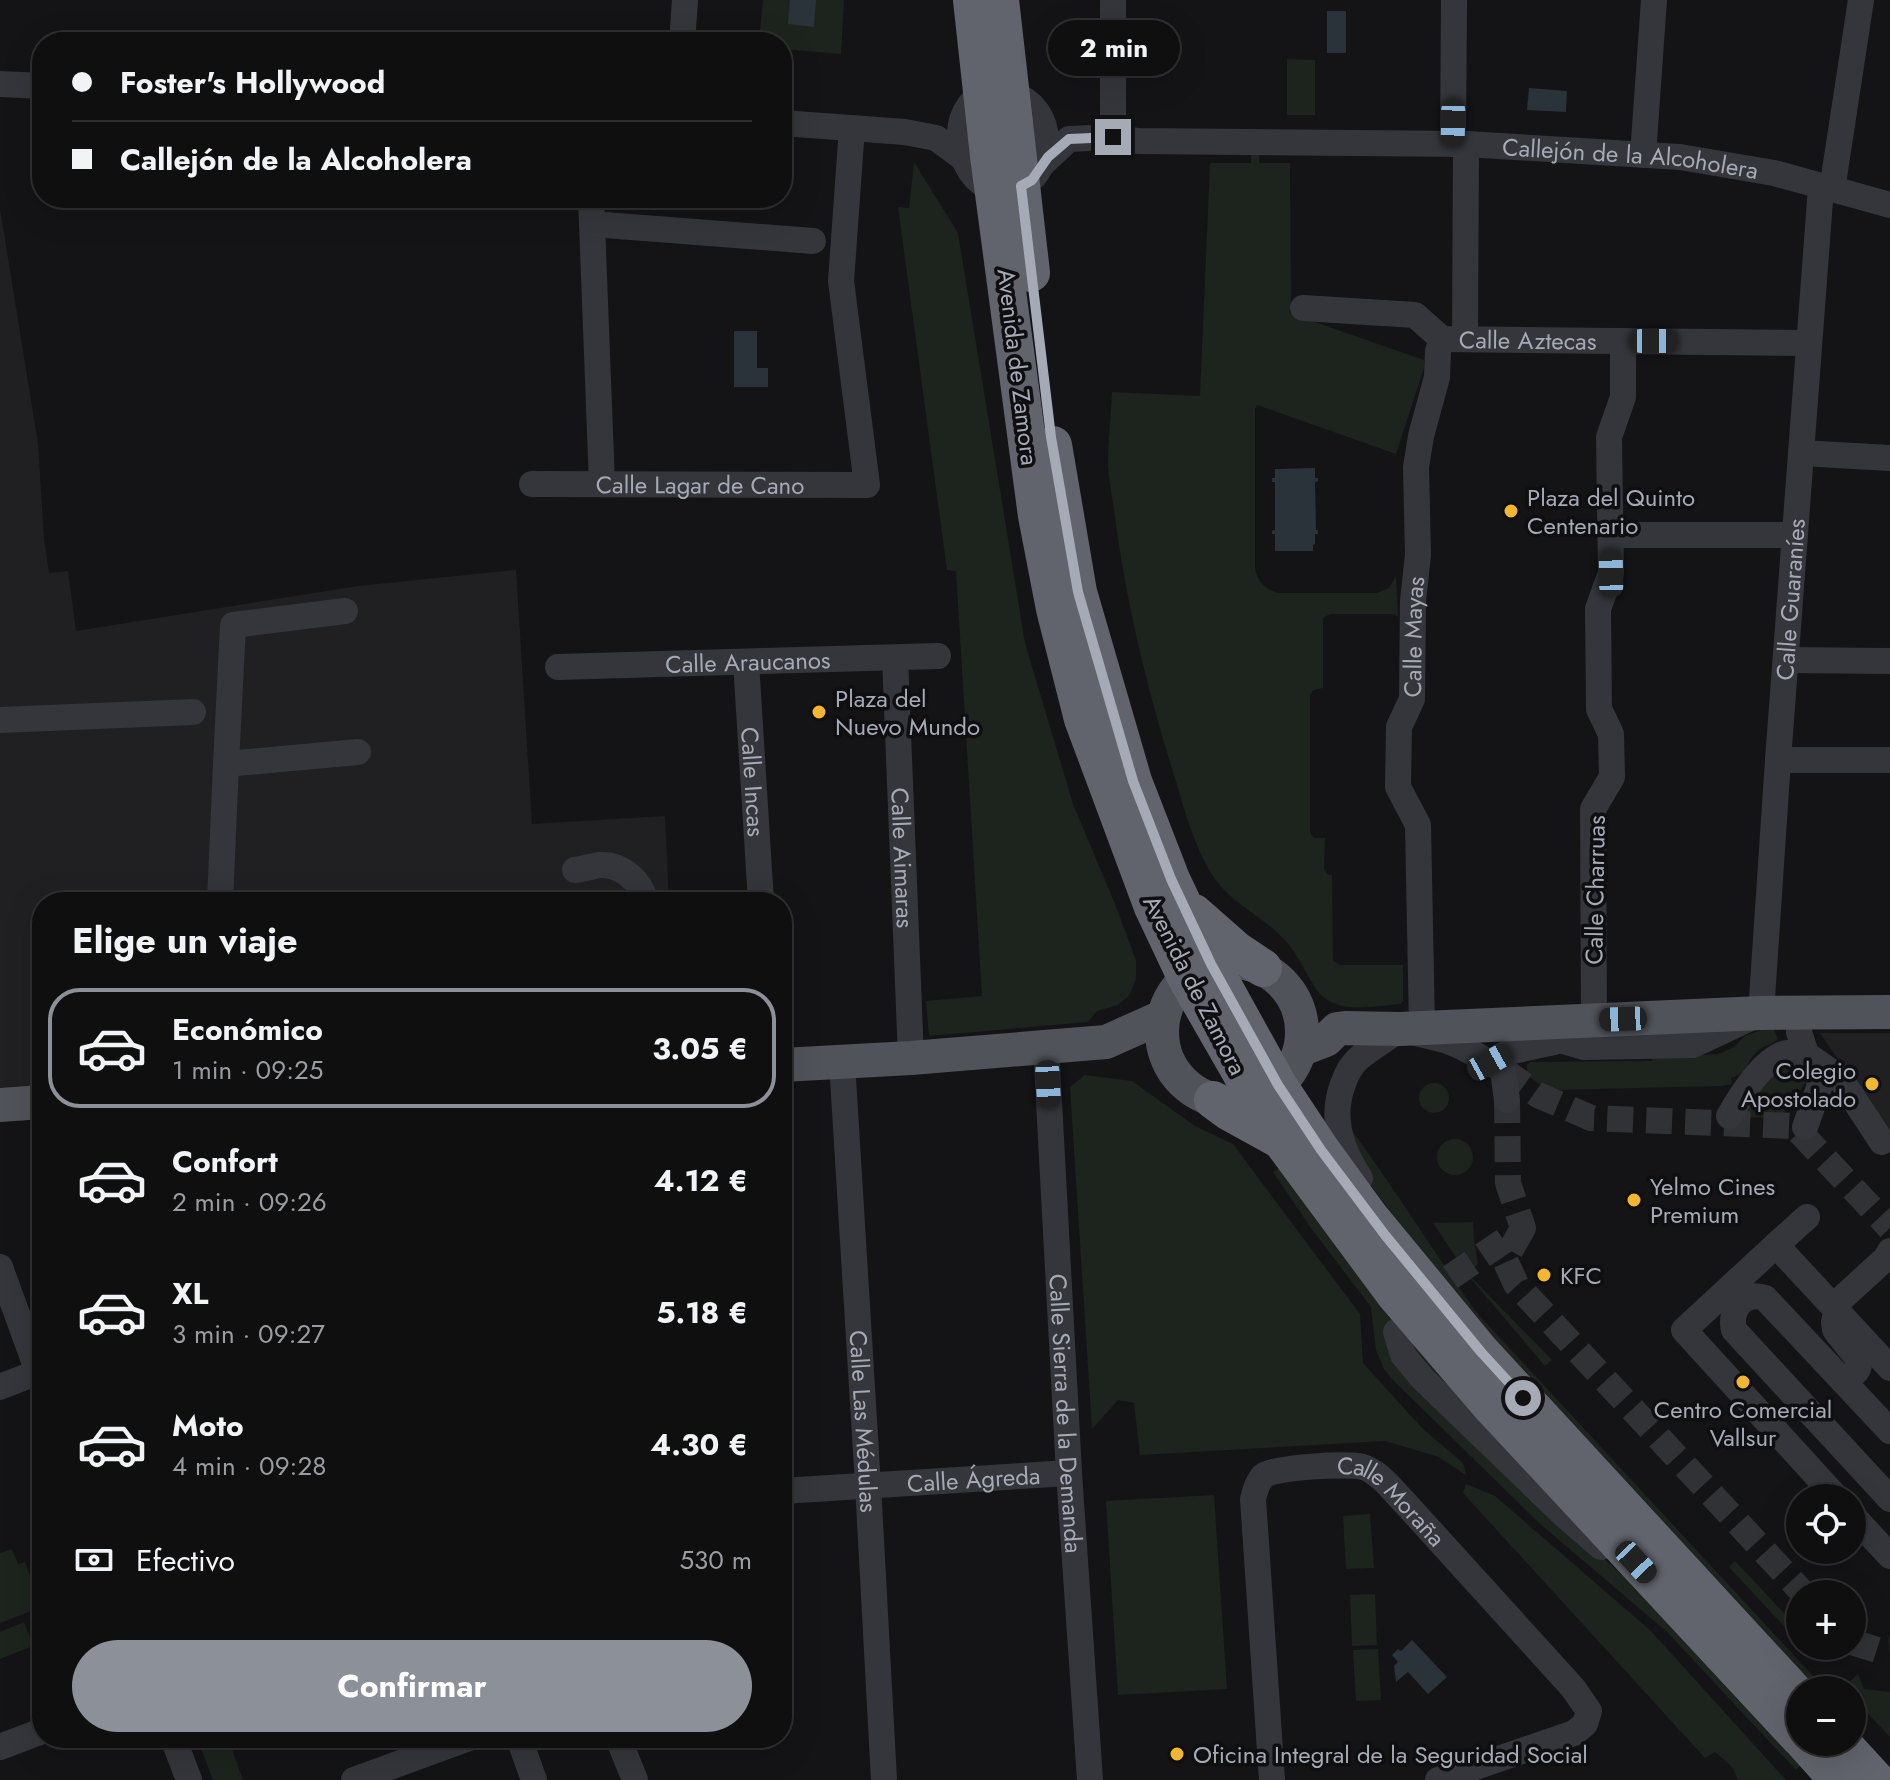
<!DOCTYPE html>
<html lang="es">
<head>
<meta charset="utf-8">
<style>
  body { margin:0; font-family:Jost,sans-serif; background:#1d1d1e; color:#f1f3f6; height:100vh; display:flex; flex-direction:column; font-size:30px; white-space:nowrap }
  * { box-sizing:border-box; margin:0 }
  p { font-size:26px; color:#9b9c9f }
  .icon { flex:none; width:44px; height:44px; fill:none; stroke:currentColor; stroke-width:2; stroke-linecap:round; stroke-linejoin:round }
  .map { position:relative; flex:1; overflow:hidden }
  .side { position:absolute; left:32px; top:892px; width:760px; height:856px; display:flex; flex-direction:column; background:#0f0f10; border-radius:32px; box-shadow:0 8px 32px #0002,0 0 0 2px #2f2f30 }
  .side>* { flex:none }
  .hud { position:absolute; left:32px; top:32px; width:760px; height:176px; border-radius:32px; box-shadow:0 8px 32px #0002,0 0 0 2px #2f2f30; display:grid; align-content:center; height:176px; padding:0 40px; background:#0f0f10 }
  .buttons { position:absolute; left:1786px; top:1484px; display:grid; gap:16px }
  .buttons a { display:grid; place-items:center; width:80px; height:80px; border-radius:50%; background:#0f0f10; box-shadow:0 8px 32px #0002,0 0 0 2px #2f2f30; font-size:40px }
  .end { position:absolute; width:36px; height:36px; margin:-18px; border:10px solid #a6aab6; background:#111; box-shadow:0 0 0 4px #111 }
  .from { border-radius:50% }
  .bubble { position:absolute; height:56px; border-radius:28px; background:#0f0f10; box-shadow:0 8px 32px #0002,0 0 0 2px #2f2f30; font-size:26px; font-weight:700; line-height:56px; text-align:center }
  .car { position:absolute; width:24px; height:48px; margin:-24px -12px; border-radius:10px; box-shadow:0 0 6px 2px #0007; background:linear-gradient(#222 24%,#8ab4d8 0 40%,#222 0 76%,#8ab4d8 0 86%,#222 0) }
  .hud b { display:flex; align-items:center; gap:28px; height:76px; font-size:30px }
  .hud b+b { border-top:2px solid #2f2f30 }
  .hud i { width:20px; height:20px; background:#f1f3f6 }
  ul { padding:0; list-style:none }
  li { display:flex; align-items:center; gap:24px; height:120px; margin:0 16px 12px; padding:0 24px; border:4px solid transparent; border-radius:32px }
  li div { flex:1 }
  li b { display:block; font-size:30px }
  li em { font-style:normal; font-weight:700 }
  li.active { border-color:#8c9099 }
  li>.icon { width:72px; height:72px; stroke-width:1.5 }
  h2 { padding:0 40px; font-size:36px; line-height:96px }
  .pay { display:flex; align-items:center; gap:20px; height:88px; padding:0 40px; font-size:30px }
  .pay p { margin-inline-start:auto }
  .primary-button { display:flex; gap:16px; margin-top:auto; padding:16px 40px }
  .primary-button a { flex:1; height:92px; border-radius:48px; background:#8c9099; color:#fff; font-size:32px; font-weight:700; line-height:92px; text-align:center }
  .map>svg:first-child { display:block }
</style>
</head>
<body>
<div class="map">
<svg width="1890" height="1780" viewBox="0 0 1890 1780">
  <rect width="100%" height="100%" fill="#141416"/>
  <path fill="#202023" d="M 0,209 L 38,443 L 44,539 L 49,573 L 68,571 L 76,631 L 358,586 L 516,570 L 532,824 L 665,816 L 669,902 L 42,902 L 42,1091 L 0,1092 Z
    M 1820,1033 L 1890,1033 L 1890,1135 Z"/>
  <path fill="#1c241d" d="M 763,0 L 844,0 L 841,54 L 782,49 L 782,42 L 759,42 Z
    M 1287,59 L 1315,60 L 1315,115 L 1287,115 Z
    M 1251,149 L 1259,149 L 1259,163 L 1290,163 L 1291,306 L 1289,313 L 1424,360 L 1424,368 L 1396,454 L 1257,405 L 1255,409 L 1255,569 C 1258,582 1265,588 1277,593 L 1377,593 L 1389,588 L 1396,576 L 1398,617 L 1394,614 L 1331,614 L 1326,616 L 1323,619 L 1323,688 L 1313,690 L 1310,695 L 1310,830 L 1311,835 L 1315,838 L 1325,838 L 1324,869 L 1327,874 L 1332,875 L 1333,961 L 1340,965 L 1403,965 L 1403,1001 L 1401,1004 C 1373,1006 1335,1016 1316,989 C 1305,972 1298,954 1283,938 C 1263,917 1233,904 1215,879 C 1195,849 1185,812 1175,778 C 1149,696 1128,611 1116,525 C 1114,505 1109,485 1108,465 C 1108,441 1111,416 1112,392 L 1200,396 L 1210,163 L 1251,163 Z
    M 914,162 L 958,233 L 1025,643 L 1073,804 L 1115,904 L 1136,960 L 1136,979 L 1129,996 L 1118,1005 L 1097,1011 L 1088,1022 L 929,1036 L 926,1001 L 982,996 L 956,571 L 947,570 L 898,207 L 909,208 Z
    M 1761,1030 L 1774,1030 L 1778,1039 C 1773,1044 1766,1045 1760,1049 C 1746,1059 1751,1072 1731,1078 L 1732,1084 L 1721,1086 L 1554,1090 L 1545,1088 L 1527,1075 L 1527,1065 L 1530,1062 L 1651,1061 L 1654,1058 L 1719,1054 L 1734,1047 L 1745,1036 Z
    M 1785,1062 L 1803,1067 L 1806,1082 L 1780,1118 L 1739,1117 L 1741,1110 Z
    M 1085,1075 L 1132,1081 L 1195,1126 L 1233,1144 L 1360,1314 L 1363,1363 L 1422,1428 L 1463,1463 L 1467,1476 L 1439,1457 L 1385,1441 L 1140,1455 L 1134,1403 L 1118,1400 L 1092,1429 L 1070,1087 Z
    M1419 1098a15 15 0 1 1 30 0a15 15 0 1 1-30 0Z
    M 1348,1125 C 1393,1186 1433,1251 1477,1313 L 1826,1690 L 1808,1690 L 1471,1325 L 1373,1188 L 1350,1149 Z
    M1437 1157a18 18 0 1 1 36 0a18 18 0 1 1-36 0Z
    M 1284,1165 L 1529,1463 L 1390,1333 L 1552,1513 L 1676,1622 L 1805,1761 L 1796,1770 L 1667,1632 L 1539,1523 L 1392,1379 L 1384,1369 L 1376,1350 L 1371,1307 L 1311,1228 L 1273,1172 Z
    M 1473,1222 L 1474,1240 L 1478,1264 L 1468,1274 L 1552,1360 L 1545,1366 L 1467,1274 L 1433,1223 Z
    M 1466,1484 L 1495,1496 L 1651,1631 L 1786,1780 L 1738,1780 L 1733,1768 L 1715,1752 L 1705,1758 L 1463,1493 Z
    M 1214,1495 L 1227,1689 L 1118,1695 L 1106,1501 Z
    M 1370,1514 L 1374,1568 L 1346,1569 L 1343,1516 Z
    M 12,1549 L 18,1564 L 25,1562 L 42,1607 L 0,1623 L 0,1553 Z
    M 1735,1561 L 1799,1629 L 1793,1636 L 1729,1567 Z
    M 1375,1594 L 1377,1645 L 1352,1646 L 1350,1595 Z
    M 24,1622 L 33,1646 L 0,1659 L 0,1632 Z
    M 1378,1649 L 1381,1700 L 1356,1701 L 1353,1650 Z
    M 1858,1674 L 1864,1689 L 1890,1692 L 1890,1737 L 1852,1697 L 1852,1690 L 1845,1690 L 1843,1688 Z
    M 197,1738 L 228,1738 L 243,1780 L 213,1780 Z"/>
  <path fill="#2a333a" d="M 790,0 L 816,0 L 814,27 L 788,24 Z
    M 1327,11 L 1346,11 L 1346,53 L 1327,53 Z
    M 1529,88 L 1567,91 L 1566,112 L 1527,110 Z
    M 734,331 L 757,331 L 757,368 L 768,368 L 768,387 L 734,387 Z
    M 1315,468 L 1315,478 L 1318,478 L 1318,481 L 1315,482 L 1316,530 L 1318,530 L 1318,534 L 1315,534 L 1315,544 L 1313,545 L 1313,551 L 1275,551 L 1275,534 L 1272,534 L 1272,531 L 1275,530 L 1275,482 L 1272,482 L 1272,478 L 1275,478 L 1275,469 Z
    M 1412,1640 L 1447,1677 L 1428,1694 L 1408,1672 L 1396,1682 L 1394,1666 L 1398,1662 L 1392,1655 L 1398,1649 L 1401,1651 Z"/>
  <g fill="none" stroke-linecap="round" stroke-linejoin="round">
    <path stroke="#313236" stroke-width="26" stroke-dasharray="26 13" stroke-linecap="butt" d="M 1503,1070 L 1538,1095 L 1591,1118 L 1794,1126 L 1890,1228
      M 1523,1228 L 1505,1260 L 1516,1284 L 1804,1594
      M 1418,1299 L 1523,1228 L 1508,1183 L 1507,1100
      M 1852,1642 L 1877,1650 L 1890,1648"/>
    <g stroke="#35363b" stroke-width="26">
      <path d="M 1113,0 L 1113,137"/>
      <path d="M 682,42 L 685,0"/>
      <path d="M 0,84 L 42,86"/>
      <path d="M 995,91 C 1033,93 1053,122 1043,158 C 1039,174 1030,183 1016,188 C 971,203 945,138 969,106 C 975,97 986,94 995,91 Z"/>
      <path d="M 782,123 L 905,132 L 936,138 L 963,158"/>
      <path d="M 1453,144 L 1454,0"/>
      <path d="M 1643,155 L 1654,0"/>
      <path id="s1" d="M 1040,166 L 1069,139 L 1113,137 L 1138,141 L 1466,144 L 1680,157 L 1774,173 L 1890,205"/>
      <path d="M 1832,190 L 1861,0"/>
      <path d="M 591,198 L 602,484"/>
      <path d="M 592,224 L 813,241"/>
      <path id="s2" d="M 1303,308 L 1415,315 L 1442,339 L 1809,343"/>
      <path d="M 1465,339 L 1466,144"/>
      <path d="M 1801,453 L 1890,458"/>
      <path id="s3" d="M 532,484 L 867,485 L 841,281 L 852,128"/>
      <path d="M 1610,535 L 1795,535"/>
      <path id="s4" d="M 895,658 L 911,1058"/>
      <path d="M 1786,660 L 1890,661"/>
      <path id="s5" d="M 746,662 L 761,902"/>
      <path id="s6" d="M 558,667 L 938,656"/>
      <path d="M 0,720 L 193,712"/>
      <path d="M 1778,760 L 1890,760"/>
      <path d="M 226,764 L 233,625 L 345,611"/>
      <path d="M 575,870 C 583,869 592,866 600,865 C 623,864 641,882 646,902"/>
      <path d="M 220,902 L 226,764 L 358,752"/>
      <path d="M 1799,1014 L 1799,1032 L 1806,1054 L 1840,1078 L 1882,1142"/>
      <path d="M 1594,1020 L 1593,809 L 1612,777 L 1611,734 L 1599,709 L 1598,609 L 1611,573 L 1609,437 L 1623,397 L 1623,341"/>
      <path id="s7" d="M 1422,1027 L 1418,825 L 1398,787 L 1399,727 L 1412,699 L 1413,601 L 1418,555 L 1416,467 L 1421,436 L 1437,377 L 1438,351 L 1442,339"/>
      <path id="s8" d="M 1523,1031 L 1533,1032 L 1584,1047 L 1693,1045 L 1761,1013 L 1778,760 L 1821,187"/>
      <path id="s9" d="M 1046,1046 L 1069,1473 L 1090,1780"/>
      <path id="s10" d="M 842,1062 L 868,1485 L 884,1780"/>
      <path d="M 1490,1062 L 1508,1052 L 1554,1042"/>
      <path d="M 1729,1116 C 1740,1097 1763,1059 1786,1053 C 1793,1052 1799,1053 1806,1054"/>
      <path d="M 1805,1127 L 1820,1085 L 1815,1063"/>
      <path d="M 1360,1178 C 1341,1150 1330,1118 1343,1084 C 1346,1075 1352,1064 1359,1058 C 1372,1047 1387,1039 1400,1029 L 1445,1040 L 1462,1047 L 1503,1070 L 1507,1100"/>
      <path d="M 1807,1217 L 1776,1245 L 1890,1368"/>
      <path d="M 1776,1245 L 1684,1330 L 1837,1498"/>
      <path d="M 0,1267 L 42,1383"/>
      <path d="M 1396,1332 L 1403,1355 L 1422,1378 L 1563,1514 L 1601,1547"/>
      <path d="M 1843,1381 C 1852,1375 1862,1371 1858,1359 L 1835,1330 L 1834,1322 L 1839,1301 L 1886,1258 L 1890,1251"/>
      <path d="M 0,1387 L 38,1372"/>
      <path d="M 1890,1431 L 1765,1298 C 1744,1290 1729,1310 1734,1330 L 1890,1499"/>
      <path id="s11" d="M 782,1491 L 1069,1473"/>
      <path d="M 1852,1515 L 1890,1556"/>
      <path d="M 173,1738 L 189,1780"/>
      <path d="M 519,1738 L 534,1780"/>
      <path d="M 618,1738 L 635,1780"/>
      <path d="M 0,1747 L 42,1731"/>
      <path d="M 354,1780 L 469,1738"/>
      <path id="s12" d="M 1272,1780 L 1253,1499 C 1255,1490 1257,1483 1263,1476 C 1272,1467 1350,1463 1363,1467 C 1381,1473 1393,1491 1406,1504 L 1573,1688 L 1589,1711 L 1585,1724 L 1574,1733 L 1438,1780"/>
    </g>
    <path stroke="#51535a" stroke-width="34" d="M1162 1032a70 70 0 1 1 140 0a70 70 0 1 1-140 0Z
      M 1300,1050 L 1326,1040 L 1337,1029 L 1345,1028 L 1400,1029 L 1761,1013 L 1890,1012
      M 782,1065 L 911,1058 L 1106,1042 L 1162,1017
      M 0,1105 L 42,1102"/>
    <path stroke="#61646c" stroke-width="38" d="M 972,0 L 989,156 L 1037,516 L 1055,609 L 1083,719 L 1153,907 L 1186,977 L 1275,1132 L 1394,1293 L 1491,1406 L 1800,1738
      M 1000,0 L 1031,273
      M 1053,445 L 1078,592 L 1133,781 L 1171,879 L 1211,964 L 1278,1085 L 1321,1150 L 1369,1216 L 1481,1352 L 1800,1698
      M 1194,913 L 1236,950 L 1263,968
      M 1213,1100 L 1228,1111 L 1277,1138
      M 1804,1742 L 1838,1780
      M 1841,1742 L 1876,1780"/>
  </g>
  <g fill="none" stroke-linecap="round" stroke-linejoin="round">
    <path stroke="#a6aab6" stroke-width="10" d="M 1113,137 L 1069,139 L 1048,157 L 1032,180 L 1021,186 L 1051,437 L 1078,592 L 1133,781 L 1171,879 L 1211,964 L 1278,1085 L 1321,1150 L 1385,1235 L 1481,1352 L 1523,1398"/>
  </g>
  <g fill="#f2b631" stroke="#0f0f11" stroke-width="3">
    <circle cx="1511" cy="511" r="8"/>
    <circle cx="819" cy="712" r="8"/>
    <circle cx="1872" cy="1084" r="8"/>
    <circle cx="1634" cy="1200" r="8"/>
    <circle cx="1544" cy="1275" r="8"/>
    <circle cx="1743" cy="1382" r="8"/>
    <circle cx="1177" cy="1754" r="8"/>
  </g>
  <g text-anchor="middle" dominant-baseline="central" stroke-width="7" stroke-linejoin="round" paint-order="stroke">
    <g font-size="24" fill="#a6aab6" stroke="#0f0f11">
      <text stroke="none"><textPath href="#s1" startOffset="602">Callejón de la Alcoholera</textPath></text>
      <text stroke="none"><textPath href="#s2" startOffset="234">Calle Aztecas</textPath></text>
      <text transform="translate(1018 367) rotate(83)">Avenida de Zamora</text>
      <text stroke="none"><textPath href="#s3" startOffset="168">Calle Lagar de Cano</textPath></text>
      <text stroke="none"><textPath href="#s8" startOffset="662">Calle Guaraníes</textPath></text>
      <text stroke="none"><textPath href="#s7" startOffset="398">Calle Mayas</textPath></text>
      <text stroke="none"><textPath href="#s6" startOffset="190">Calle Araucanos</textPath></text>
      <text stroke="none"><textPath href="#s5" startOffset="120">Calle Incas</textPath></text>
      <text stroke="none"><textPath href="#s4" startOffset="200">Calle Aimaras</textPath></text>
      <text transform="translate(1595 890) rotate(-89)">Calle Charruas</text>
      <text transform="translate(1195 985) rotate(63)">Avenida de Zamora</text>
      <text stroke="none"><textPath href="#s9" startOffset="368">Calle Sierra de la Demanda</textPath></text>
      <text stroke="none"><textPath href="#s10" startOffset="360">Calle Las Médulas</textPath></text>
      <text stroke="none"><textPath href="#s11" startOffset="192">Calle Ágreda</textPath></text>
      <text stroke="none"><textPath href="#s12" startOffset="450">Calle Moraña</textPath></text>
    </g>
    <g font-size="24" fill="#a6aab6" stroke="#0f0f11" text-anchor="start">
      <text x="1527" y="497">Plaza del Quinto<tspan x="1527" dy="28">Centenario</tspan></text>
      <text x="835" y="698">Plaza del<tspan x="835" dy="28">Nuevo Mundo</tspan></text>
      <text x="1856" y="1070" text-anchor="end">Colegio<tspan x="1856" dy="28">Apostolado</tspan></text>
      <text x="1650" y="1186">Yelmo Cines<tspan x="1650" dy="28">Premium</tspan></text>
      <text x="1560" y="1275">KFC</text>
      <text x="1743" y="1409" text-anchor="middle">Centro Comercial<tspan x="1743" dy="28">Vallsur</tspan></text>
      <text x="1193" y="1754">Oficina Integral de la Seguridad Social</text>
    </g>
  </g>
</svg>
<div class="buttons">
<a><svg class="icon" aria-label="locate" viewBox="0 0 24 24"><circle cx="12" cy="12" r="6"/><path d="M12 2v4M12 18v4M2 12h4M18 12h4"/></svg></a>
<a>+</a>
<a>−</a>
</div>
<i class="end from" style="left:1523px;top:1398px"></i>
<i class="end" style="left:1113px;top:137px"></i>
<div class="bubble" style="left:1048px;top:20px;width:132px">2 min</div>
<i class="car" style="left:1453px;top:123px;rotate:181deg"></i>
<i class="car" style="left:1654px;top:341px;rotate:90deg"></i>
<i class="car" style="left:1611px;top:573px;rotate:359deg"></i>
<i class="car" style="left:1623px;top:1019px;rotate:268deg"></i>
<i class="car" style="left:1490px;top:1062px;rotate:61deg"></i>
<i class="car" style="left:1048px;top:1084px;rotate:177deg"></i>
<i class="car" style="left:1636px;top:1562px;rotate:137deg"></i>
<div class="hud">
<b><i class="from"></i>Foster's Hollywood</b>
<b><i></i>Callejón de la Alcoholera</b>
</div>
<section class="side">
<h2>Elige un viaje</h2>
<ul>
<li class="active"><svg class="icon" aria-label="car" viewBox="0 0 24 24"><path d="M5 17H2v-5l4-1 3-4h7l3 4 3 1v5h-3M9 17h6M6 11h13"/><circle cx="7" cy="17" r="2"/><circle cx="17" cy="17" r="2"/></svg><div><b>Económico</b><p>1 min · 09:25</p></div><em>3.05 €</em></li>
<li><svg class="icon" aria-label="car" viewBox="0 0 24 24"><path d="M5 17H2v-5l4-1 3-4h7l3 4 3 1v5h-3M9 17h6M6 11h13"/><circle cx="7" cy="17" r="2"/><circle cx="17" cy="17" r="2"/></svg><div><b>Confort</b><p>2 min · 09:26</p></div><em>4.12 €</em></li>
<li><svg class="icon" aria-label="car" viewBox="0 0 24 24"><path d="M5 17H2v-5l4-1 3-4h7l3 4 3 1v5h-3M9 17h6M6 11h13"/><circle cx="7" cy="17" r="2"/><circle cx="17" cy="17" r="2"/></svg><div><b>XL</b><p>3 min · 09:27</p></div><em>5.18 €</em></li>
<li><svg class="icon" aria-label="car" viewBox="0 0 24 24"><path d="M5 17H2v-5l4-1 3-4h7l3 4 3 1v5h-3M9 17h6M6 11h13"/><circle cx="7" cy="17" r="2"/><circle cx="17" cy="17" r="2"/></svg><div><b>Moto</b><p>4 min · 09:28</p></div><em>4.30 €</em></li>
</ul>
<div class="pay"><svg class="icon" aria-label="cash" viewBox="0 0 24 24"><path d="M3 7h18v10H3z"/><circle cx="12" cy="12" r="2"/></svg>Efectivo<p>530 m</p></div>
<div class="primary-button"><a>Confirmar</a></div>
</section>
</div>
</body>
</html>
